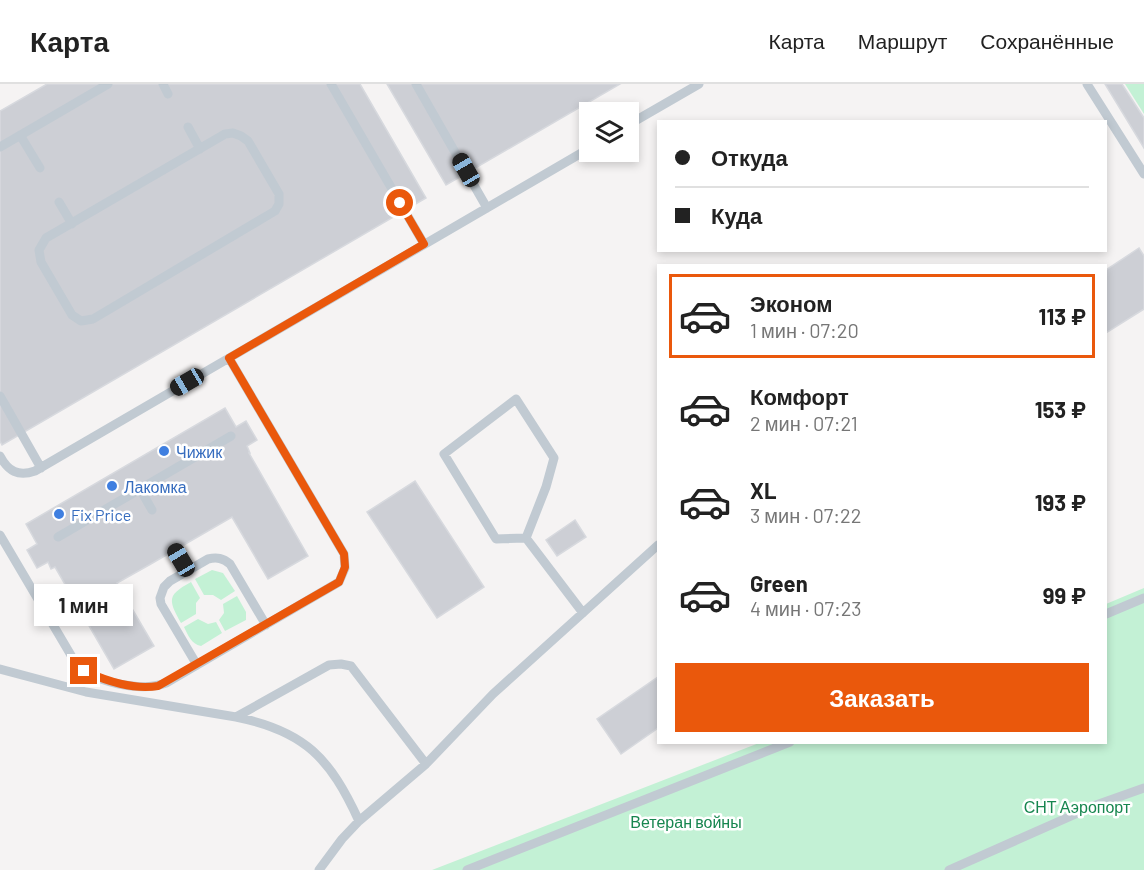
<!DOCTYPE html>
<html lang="ru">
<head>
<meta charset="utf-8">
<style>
  body { margin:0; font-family:Barlow,sans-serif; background:#f2f2f2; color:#222; height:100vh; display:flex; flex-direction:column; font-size:22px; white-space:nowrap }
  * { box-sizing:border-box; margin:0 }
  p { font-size:20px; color:#767676 }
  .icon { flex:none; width:33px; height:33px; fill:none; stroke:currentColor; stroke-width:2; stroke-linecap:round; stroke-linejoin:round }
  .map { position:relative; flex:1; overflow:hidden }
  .side { position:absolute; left:657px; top:180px; width:450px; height:480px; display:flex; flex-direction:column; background:#fff; border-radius:0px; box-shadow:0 3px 9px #0003 }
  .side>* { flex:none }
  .top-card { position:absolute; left:657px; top:36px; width:450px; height:132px; border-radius:0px; box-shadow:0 3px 9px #0003; display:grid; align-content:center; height:132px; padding:0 18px; background:#fff }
  .fabs { position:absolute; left:579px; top:18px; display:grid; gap:12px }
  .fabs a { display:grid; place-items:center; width:60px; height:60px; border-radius:0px; background:#fff; box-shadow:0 3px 9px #0003; font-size:30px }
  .end { position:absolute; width:27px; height:27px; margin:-14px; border:8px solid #ea580c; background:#fff; box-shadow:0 0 0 3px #fff }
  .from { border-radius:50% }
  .bubble { position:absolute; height:42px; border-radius:0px; background:#fff; box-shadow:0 3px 9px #0003; font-size:20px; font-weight:700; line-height:42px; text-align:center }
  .car { position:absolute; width:18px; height:36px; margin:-18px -9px; border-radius:8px; box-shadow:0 0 4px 2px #0007; background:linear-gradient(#222 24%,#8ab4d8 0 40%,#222 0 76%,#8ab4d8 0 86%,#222 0) }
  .top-card b { display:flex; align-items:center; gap:21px; height:57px; font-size:22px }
  .top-card b+b { border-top:2px solid #e0e0e0 }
  .top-card i { width:15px; height:15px; background:#222 }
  ul { padding:10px 0 0; list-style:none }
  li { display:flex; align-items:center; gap:18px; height:84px; margin:0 12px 9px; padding:0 6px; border:3px solid transparent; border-radius:0px }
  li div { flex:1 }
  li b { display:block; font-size:22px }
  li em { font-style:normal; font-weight:700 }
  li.selected { border-color:#ea580c }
  li>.icon { width:54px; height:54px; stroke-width:1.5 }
  .cta { display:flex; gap:12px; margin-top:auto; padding:12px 18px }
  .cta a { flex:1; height:69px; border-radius:0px; background:#ea580c; color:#fff; font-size:24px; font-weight:700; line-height:69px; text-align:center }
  header { display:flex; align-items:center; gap:36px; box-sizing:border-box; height:84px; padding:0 30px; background:#fff; border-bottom:2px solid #e0e0e0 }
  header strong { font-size:28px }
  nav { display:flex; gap:33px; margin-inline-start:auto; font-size:21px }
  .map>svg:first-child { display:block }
</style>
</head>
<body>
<header>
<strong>Карта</strong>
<nav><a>Карта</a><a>Маршрут</a><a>Сохранённые</a></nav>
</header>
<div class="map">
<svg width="1144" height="786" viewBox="0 0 1144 786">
  <rect width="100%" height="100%" fill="#f5f3f3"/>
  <path fill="#c3f1d5" d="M 1125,0 L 1144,0 L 1144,30 Z
    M 212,486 L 223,489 L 235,507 L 221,516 L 213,511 L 204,511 L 195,495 Z
    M 191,498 L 200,514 L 196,519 L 196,530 L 181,539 C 168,516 167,511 191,498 Z
    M 1144,504 L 1144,786 L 432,786 L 759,659 L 1106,658 L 1106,520 Z
    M 237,512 L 246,528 L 246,536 L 225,547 L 219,536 L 224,529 L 223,520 Z
    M 198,535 L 208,540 L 216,538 L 222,549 L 201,562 C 191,560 188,551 184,543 Z"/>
  <path fill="#cdcfd5" stroke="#d7d9de" stroke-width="1.5" d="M 47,0 L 360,0 L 426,114 L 2,361 L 0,357 L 0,27 Z
    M 387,0 L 620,0 L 446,101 Z
    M 1105,0 L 1122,0 L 1144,34 L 1144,64 Z
    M 1139,164 L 1144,172 L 1144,225 L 1106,249 L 1106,186 Z
    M 225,324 L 236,343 L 246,337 L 257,356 L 247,362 L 250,369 L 249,369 L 308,472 L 268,495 L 232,433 L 149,481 L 117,499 L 154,562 L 114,585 L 55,483 L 51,485 L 48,478 L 37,484 L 27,466 L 37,460 L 26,440 Z
    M 415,397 L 484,503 L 437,534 L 367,428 Z
    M 575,436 L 586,453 L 557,472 L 546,456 Z
    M 658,593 L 658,644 L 621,670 L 597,635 Z"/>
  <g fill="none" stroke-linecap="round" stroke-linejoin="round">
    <path stroke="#c1cad2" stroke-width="9" d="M 163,0 L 168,10
      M 331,0 L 424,160
      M 416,0 L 487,124
      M 1087,0 L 1144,90
      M 628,41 L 699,0
      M 188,43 L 200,65
      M 233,49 L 241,52 L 248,57 L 279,110 L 279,120 L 275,127 L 93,235 L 81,237 L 72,231 L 41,178 L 39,166 L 46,154 L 225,50 Z
      M 20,51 L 40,84
      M 0,63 L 108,0
      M 59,118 L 72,140
      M 0,312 L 41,384
      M 0,372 C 8,387 18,393 35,387 L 590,64
      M 140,405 L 152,426
      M 0,451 L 75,578 C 93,599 141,608 166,599 L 339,498 L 345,484 L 344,470 L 229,274
      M 58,453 L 231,352
      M 526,454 L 496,455 L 444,370 L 516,315 L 554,374 L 546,403 L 526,454 L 583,529
      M 175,466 L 187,487
      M 1106,530 L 1144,514
      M 197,581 L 161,520 L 160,514 L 164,503 L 170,497 L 208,475 C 217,473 223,474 230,480 L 266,541
      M 0,585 L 86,608 L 236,633 L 329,581 L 341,580 L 351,582 L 426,680
      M 236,633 C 305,647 330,674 359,737
      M 319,786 L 342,755 L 359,737 L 426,680 L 493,610 L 658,461
      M 467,786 L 790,658
      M 949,786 L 1096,721 L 1144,704"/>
  </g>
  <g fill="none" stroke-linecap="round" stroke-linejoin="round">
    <path stroke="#ea580c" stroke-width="8" d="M 84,587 C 107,597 133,606 158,602 L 339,498 L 345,483 L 344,470 L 229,274 L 424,160 L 400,119"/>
  </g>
  <g fill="#3f7fe0" stroke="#fff" stroke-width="2">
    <circle cx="164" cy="367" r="6"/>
    <circle cx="112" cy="402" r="6"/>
    <circle cx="59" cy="430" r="6"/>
  </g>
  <g text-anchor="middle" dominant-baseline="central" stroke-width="5" stroke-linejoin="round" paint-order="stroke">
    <g font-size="16" fill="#366cbe" stroke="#fff" text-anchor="start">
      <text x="176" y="367">Чижик</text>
      <text x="124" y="402">Лакомка</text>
      <text x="71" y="430">Fix Price</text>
    </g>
    <g font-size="16" fill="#17864f" stroke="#fff">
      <text x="1077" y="722">СНТ Аэропорт</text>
      <text x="686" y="737">Ветеран войны</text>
    </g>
  </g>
</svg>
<div class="fabs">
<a><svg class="icon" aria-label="layers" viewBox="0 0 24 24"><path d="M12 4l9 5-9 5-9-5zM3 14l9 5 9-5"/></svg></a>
</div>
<i class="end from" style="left:400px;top:119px"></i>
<i class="end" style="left:84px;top:587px"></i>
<div class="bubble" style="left:34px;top:500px;width:99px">1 мин</div>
<i class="car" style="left:466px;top:86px;rotate:330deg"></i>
<i class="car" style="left:187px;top:298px;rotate:240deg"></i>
<i class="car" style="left:181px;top:476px;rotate:329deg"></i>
<div class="top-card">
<b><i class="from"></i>Откуда</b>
<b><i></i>Куда</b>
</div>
<section class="side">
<ul>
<li class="selected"><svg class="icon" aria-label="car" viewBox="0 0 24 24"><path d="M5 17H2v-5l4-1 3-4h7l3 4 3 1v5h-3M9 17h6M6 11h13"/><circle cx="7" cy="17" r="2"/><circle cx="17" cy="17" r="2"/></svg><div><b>Эконом</b><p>1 мин · 07:20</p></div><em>113 ₽</em></li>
<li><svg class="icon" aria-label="car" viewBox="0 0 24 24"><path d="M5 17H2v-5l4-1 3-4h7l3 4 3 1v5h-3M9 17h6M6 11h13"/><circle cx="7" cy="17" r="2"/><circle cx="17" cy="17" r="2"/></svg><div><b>Комфорт</b><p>2 мин · 07:21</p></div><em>153 ₽</em></li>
<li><svg class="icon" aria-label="car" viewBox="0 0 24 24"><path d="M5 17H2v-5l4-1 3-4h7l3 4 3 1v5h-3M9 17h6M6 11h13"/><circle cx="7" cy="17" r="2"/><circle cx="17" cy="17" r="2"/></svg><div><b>XL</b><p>3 мин · 07:22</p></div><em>193 ₽</em></li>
<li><svg class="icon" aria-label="car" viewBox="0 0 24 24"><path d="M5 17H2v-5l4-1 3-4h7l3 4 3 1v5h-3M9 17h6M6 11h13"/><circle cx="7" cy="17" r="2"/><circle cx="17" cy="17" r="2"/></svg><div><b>Green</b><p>4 мин · 07:23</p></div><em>99 ₽</em></li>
</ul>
<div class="cta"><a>Заказать</a></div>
</section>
</div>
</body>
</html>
